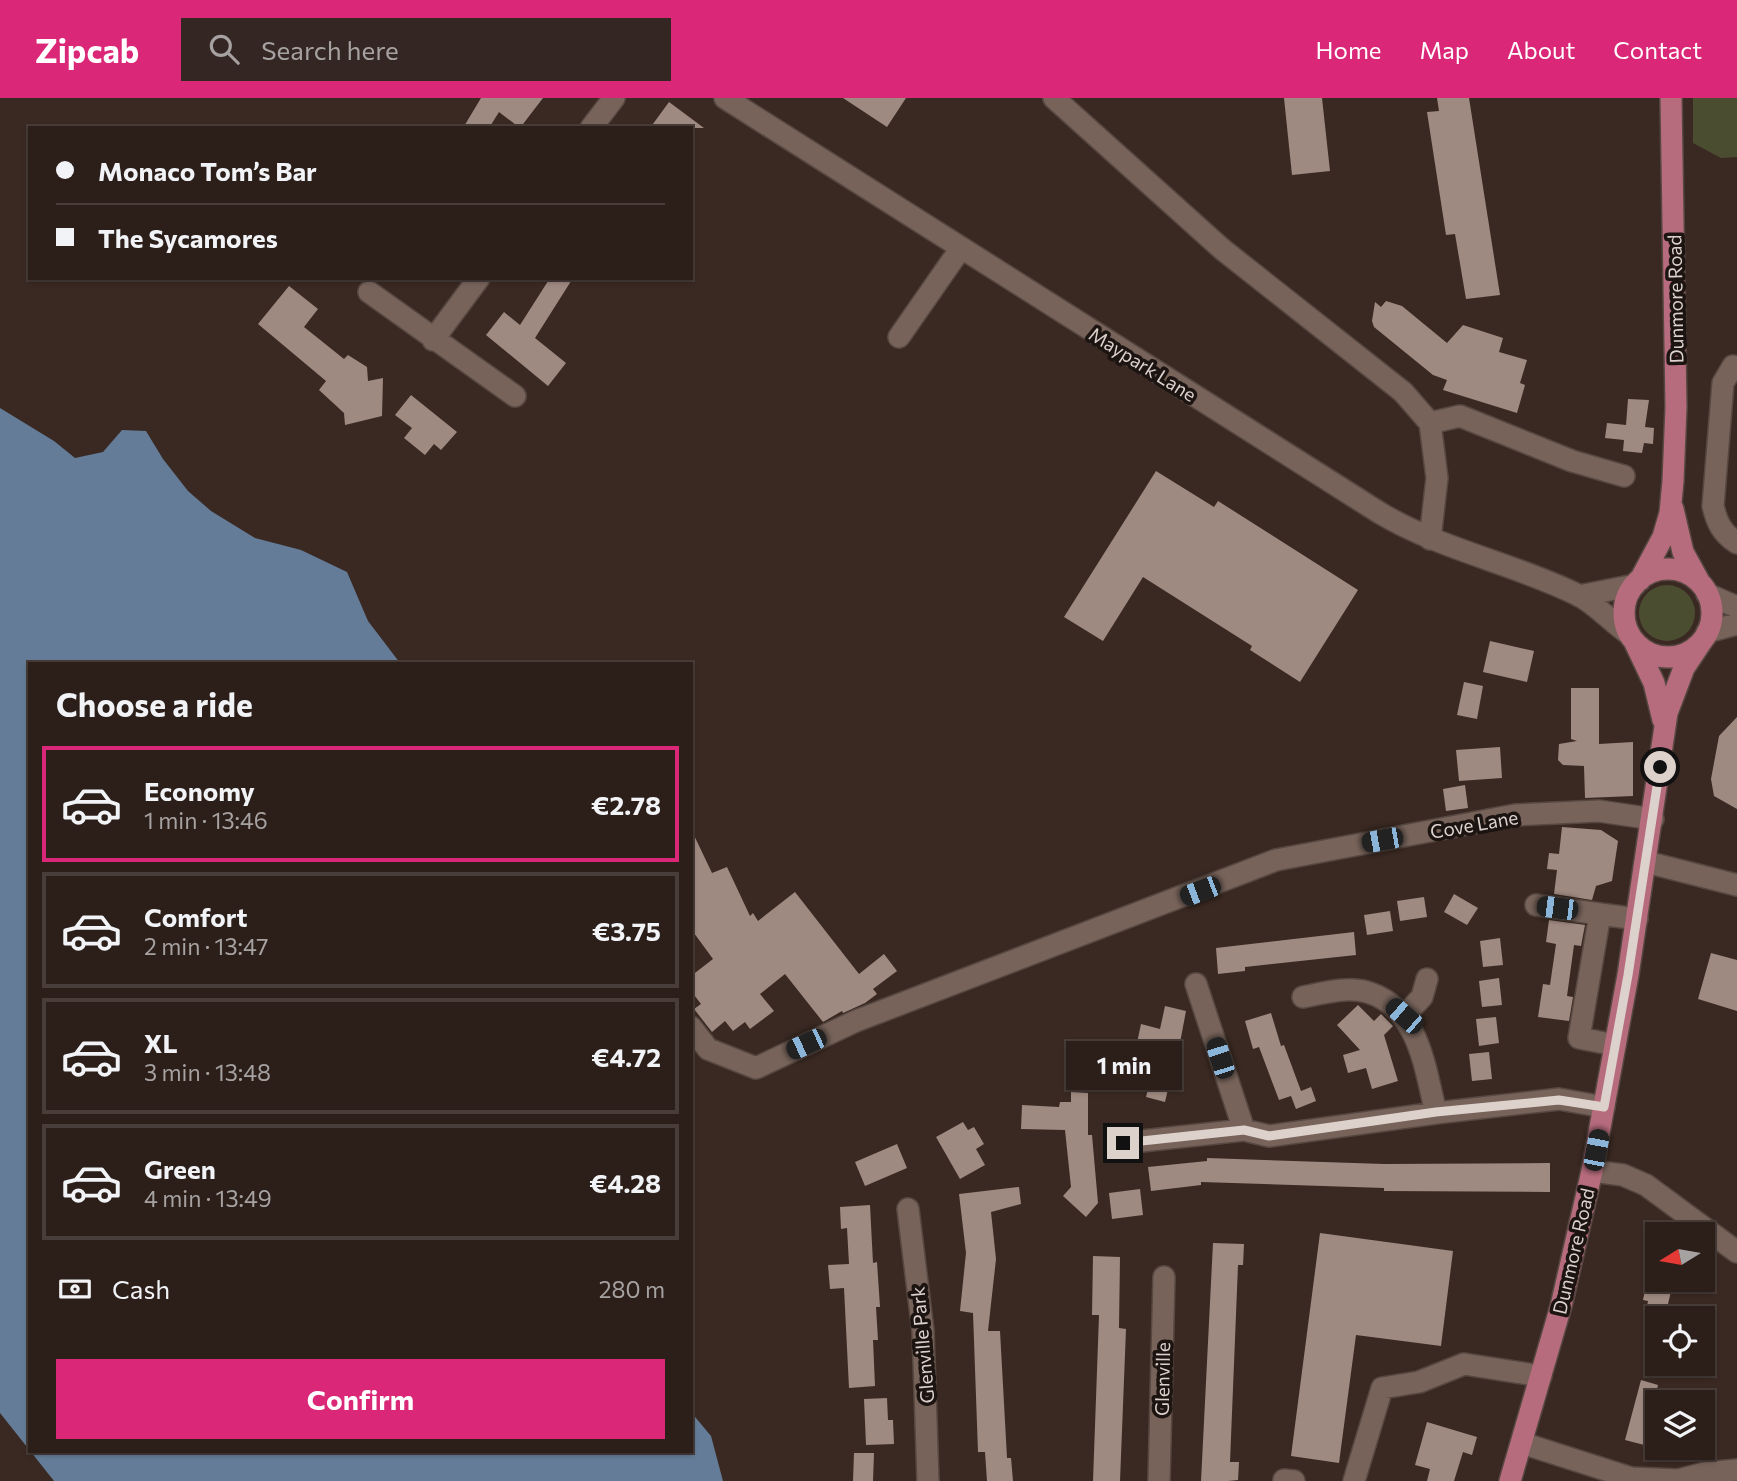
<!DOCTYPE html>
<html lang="en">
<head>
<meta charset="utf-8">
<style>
  body { margin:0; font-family:Commissioner,sans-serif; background:#342723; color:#f1f3f6; height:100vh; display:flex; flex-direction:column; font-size:26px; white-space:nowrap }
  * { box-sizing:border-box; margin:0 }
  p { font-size:23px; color:#a6a2a2 }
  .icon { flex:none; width:38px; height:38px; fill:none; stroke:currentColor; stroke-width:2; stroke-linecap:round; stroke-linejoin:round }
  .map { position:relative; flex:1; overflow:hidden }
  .details { position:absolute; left:28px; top:564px; width:665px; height:791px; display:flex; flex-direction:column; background:#2c1f1a; border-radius:0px; box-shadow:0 2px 5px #0004,0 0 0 2px #483d39 }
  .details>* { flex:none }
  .top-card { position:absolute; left:28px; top:28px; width:665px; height:154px; border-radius:0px; box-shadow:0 2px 5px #0004,0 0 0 2px #483d39; display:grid; align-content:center; height:154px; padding:0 28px; background:#2c1f1a }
  .needle { width:46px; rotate:259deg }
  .fabs { position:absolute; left:1645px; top:1124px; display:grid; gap:14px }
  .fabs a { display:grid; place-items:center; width:70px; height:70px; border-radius:0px; background:#2c1f1a; box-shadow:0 2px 5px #0004,0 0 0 2px #483d39; font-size:35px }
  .end { position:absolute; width:32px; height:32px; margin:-16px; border:9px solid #ddd1cc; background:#111; box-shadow:0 0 0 4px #111 }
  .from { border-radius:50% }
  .bubble { position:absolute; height:49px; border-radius:0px; background:#2c1f1a; box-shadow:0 2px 5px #0004,0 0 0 2px #483d39; font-size:23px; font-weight:700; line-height:49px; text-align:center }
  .car { position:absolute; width:21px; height:42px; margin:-21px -10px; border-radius:9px; box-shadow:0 0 5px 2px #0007; background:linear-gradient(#222 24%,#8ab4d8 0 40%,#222 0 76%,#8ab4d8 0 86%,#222 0) }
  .top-card b { display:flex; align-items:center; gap:24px; height:66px; font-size:26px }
  .top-card b+b { border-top:2px solid #483d39 }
  .top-card i { width:18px; height:18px; background:#f1f3f6 }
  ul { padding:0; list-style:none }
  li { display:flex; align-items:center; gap:21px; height:116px; margin:0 14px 10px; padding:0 14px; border:4px solid #483d39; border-radius:0px }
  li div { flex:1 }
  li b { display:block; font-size:26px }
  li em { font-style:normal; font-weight:700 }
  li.selected { border-color:#db2777 }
  li>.icon { width:63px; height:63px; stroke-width:1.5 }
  h2 { padding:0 28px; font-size:32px; line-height:84px }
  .pay { display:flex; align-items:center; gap:18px; height:77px; padding:0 28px; font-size:26px }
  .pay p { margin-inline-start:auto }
  .primary-button { display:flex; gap:14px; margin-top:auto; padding:14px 28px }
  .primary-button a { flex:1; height:80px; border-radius:0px; background:#db2777; color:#fff; font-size:28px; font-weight:700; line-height:80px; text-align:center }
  header { display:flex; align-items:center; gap:42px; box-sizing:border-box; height:98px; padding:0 35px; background:#db2777; color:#fff }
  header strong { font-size:33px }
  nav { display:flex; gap:38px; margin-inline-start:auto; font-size:24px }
  .search { width:490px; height:63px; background:#342723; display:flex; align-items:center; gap:18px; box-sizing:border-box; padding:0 24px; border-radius:0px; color:#a6a2a2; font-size:26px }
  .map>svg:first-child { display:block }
</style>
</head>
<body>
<header>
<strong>Zipcab</strong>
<div class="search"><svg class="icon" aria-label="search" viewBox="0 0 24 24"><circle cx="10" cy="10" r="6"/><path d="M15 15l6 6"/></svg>Search here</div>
<nav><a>Home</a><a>Map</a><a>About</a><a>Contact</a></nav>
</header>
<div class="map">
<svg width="1737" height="1383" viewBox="0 0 1737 1383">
  <rect width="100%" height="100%" fill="#3a2922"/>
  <path fill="#4b4d31" d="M 1693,0 L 1737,0 L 1737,59 L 1721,60 L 1693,45 Z
    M1639 515a28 28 0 1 1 56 0a28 28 0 1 1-56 0Z"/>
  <path fill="#647c97" d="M 0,310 L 54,343 L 75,360 L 103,354 L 122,332 L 146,333 L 163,361 L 188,393 L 211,413 L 255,440 L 301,452 L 347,474 L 368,523 L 400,565 L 30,565 L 30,1353 L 691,1353 L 691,1314 L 711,1338 L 723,1383 L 54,1383 L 0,1315 Z"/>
  <path fill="#9f8a81" d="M 481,0 L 543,0 L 520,30 L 499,14 L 489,30 L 463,30 Z
    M 843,0 L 906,0 L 887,29 Z
    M 1284,0 L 1322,0 L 1330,73 L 1292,77 Z
    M 1437,0 L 1469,0 L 1500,197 L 1466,201 L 1455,136 L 1446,137 L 1427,14 L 1439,13 Z
    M 669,4 L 704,30 L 650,30 Z
    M 550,180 L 573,180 L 535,240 L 566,265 L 548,288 L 486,237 L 504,214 L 520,227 Z
    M 289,188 L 318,211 L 304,229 L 344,261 L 348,257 L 367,269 L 368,283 L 383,280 L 382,318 L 345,327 L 344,315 L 319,292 L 326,283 L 258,226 Z
    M 1386,203 L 1402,208 L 1447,245 L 1463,227 L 1503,240 L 1499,254 L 1527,262 L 1520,285 L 1525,287 L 1517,315 L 1443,292 L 1447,282 L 1433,277 L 1374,229 L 1372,223 L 1375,204 L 1381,209 Z
    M 411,297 L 457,334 L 441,352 L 434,346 L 425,357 L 404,340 L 412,330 L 395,317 Z
    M 1628,301 L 1649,302 L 1645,329 L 1654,330 L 1653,346 L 1644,345 L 1642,355 L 1623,353 L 1624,342 L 1605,340 L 1607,325 L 1626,327 Z
    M 1156,373 L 1214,409 L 1218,403 L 1358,492 L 1300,584 L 1250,552 L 1252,548 L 1143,479 L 1103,543 L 1064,519 Z
    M 1490,543 L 1534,553 L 1527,584 L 1483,574 Z
    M 1464,584 L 1483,588 L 1477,621 L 1457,617 Z
    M 1571,590 L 1599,590 L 1599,646 L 1633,644 L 1633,698 L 1585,700 L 1584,668 L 1563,667 L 1558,662 L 1559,646 L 1577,643 L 1571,641 Z
    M 1737,619 L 1737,711 L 1714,698 L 1711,681 L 1719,638 Z
    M 1500,649 L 1502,680 L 1459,683 L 1456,652 Z
    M 1465,687 L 1468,710 L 1446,713 L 1443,691 Z
    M 1562,729 L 1601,732 L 1618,743 L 1612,783 L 1596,788 L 1592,802 L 1554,796 L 1557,772 L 1547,771 L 1549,755 L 1559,756 Z
    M 691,731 L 712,775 L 727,769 L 750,818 L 753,815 L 758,823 L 795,794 L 859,876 L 884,856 L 897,873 L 873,891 L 877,896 L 865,905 L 843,915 L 842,913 L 823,924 L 785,876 L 760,896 L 774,913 L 750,931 L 745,924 L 733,933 L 725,923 L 712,934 L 694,911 L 701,906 L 691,893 L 691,878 L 713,861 L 691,831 Z
    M 1454,796 L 1478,810 L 1467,827 L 1444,814 Z
    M 1424,799 L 1427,819 L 1400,823 L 1397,803 Z
    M 1390,813 L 1393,833 L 1367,837 L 1364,817 Z
    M 1549,822 L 1585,827 L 1581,848 L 1574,847 L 1567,898 L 1573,899 L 1569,923 L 1538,919 L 1543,886 L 1550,887 L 1556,846 L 1546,844 Z
    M 1354,834 L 1356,857 L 1245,869 L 1245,873 L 1218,876 L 1216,850 Z
    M 1500,840 L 1503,867 L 1483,869 L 1480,843 Z
    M 1711,855 L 1737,862 L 1737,913 L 1698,901 Z
    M 1499,880 L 1502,907 L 1482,909 L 1479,883 Z
    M 1358,907 L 1374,923 L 1381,916 L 1393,928 L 1384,937 L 1398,983 L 1372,991 L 1366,970 L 1348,975 L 1343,957 L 1360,952 L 1337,927 Z
    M 1165,908 L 1186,913 L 1176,966 L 1174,965 L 1165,1004 L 1146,999 L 1151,978 L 1131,973 L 1141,926 L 1160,931 Z
    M 1271,915 L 1281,948 L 1284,947 L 1301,993 L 1311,989 L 1316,1003 L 1296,1011 L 1291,998 L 1279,1002 L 1259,949 L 1253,951 L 1245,923 Z
    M 1496,919 L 1499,945 L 1479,948 L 1476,921 Z
    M 1489,954 L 1492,981 L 1472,983 L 1469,956 Z
    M 1071,994 L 1088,995 L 1088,1037 L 1092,1037 L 1098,1105 L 1086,1119 L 1063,1098 L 1071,1089 L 1065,1032 L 1021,1031 L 1022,1007 L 1059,1009 L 1060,1004 L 1071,1004 Z
    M 963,1024 L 968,1032 L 974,1029 L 984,1046 L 976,1051 L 985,1067 L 960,1081 L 936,1039 Z
    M 897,1046 L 907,1070 L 865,1088 L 855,1064 Z
    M 1207,1060 L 1384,1066 L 1550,1065 L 1550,1094 L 1384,1093 L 1384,1090 L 1201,1084 L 1201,1087 L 1151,1093 L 1148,1069 L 1207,1063 Z
    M 1019,1089 L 1021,1106 L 991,1114 L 996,1161 L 988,1233 L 1000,1233 L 1007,1360 L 1011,1360 L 1013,1383 L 987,1383 L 985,1354 L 978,1354 L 973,1215 L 960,1213 L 966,1155 L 959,1096 Z
    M 1140,1091 L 1143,1117 L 1112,1121 L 1109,1095 Z
    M 870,1107 L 873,1165 L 877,1164 L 880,1209 L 876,1209 L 878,1242 L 873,1242 L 875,1288 L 849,1290 L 844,1190 L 830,1191 L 828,1167 L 849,1166 L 847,1130 L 841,1131 L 840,1109 Z
    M 1320,1135 L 1453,1153 L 1441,1248 L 1356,1237 L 1339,1365 L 1291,1358 Z
    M 1213,1145 L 1244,1146 L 1243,1167 L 1238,1167 L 1230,1364 L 1239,1364 L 1238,1382 L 1228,1383 L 1201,1383 Z
    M 1093,1158 L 1120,1159 L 1119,1230 L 1126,1231 L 1120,1383 L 1093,1383 L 1099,1217 L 1092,1217 Z
    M 1648,1179 L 1673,1185 L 1668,1206 L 1699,1213 L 1698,1220 L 1645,1220 L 1648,1203 L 1643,1202 Z
    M 1641,1282 L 1658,1287 L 1654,1304 L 1657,1305 L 1657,1328 L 1652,1349 L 1625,1342 Z
    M 887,1300 L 888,1322 L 893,1322 L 894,1346 L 866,1347 L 864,1301 Z
    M 1427,1324 L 1477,1339 L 1472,1357 L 1463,1354 L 1454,1383 L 1427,1383 L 1430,1371 L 1415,1367 Z
    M 854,1355 L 874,1355 L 873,1383 L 853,1383 Z"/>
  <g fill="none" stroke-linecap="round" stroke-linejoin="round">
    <defs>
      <path id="minor" d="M 725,0 L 1380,415 C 1442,452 1513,465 1578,497 C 1597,507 1611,524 1629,536
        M 1054,0 L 1222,151 L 1403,294 L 1430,325 L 1460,318 L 1572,363 L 1624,378
        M 591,30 L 614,0
        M 369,194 L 515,298
        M 899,239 L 961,150
        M 433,242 L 479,180
        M 1733,268 L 1723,285 L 1713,408 C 1717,425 1722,435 1737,445
        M 1430,441 L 1437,380 L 1430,325
        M 1707,496 L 1737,509
        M 1579,498 L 1635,487
        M 1707,534 L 1737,526
        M 1646,764 L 1737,787
        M 1536,807 L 1600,816
        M 1196,886 L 1244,1032
        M 1303,899 C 1323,895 1348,888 1367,894 C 1419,909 1425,971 1436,1015
        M 1404,918 L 1422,899 L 1427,881
        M 691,929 L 708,951 L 756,970 L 856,923 L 1276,762 L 1515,717 L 1599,713 L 1653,721
        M 1615,947 L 1579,940 L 1600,816 L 1637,821
        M 1123,1045 L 1244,1032 L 1269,1038 L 1436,1015 L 1559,1001 L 1604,1009
        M 1592,1073 L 1623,1077 L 1646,1087 L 1737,1154
        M 908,1111 L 923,1233 L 928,1383
        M 1522,1345 L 1631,1380 L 1678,1382 L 1705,1375 L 1737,1372
        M 1284,1382 L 1294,1383
        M 1159,1383 L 1164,1179
        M 1354,1383 L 1382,1290 L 1419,1284 L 1464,1266 L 1541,1278"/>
      <path id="major" d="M 1673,411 L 1683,454 L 1700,485
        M1624 515a44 44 0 1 1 88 0a44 44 0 1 1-88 0Z
        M 1640,482 L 1663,439 L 1670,415 L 1673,383 L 1676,309 L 1671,0
        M 1635,545 L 1654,585 L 1663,622
        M 1510,1383 L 1561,1208 L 1592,1073 L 1628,877 L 1667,615 L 1684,570 L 1702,543"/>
    </defs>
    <use href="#minor" stroke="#564741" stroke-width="24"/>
    <use href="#major" stroke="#564741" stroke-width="24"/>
    <use href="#minor" stroke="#77635a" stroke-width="21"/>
    <use href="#major" stroke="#b66c7d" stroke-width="21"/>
  </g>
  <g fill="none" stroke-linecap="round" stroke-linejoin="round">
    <path stroke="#ddd1cc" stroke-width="9" d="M 1123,1045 L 1244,1032 L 1269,1038 L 1436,1014 L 1559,1002 L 1604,1009 L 1628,877 L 1660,669"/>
  </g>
  <g text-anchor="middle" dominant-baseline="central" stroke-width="7" stroke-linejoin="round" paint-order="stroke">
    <g font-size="19" fill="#ddd1cc" stroke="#1c1410">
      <text transform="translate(1675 201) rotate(-91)">Dunmore Road</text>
      <text transform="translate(1143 266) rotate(32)">Maypark Lane</text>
      <text transform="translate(1474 726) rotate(-10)">Cove Lane</text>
      <text transform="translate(1573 1153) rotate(-77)">Dunmore Road</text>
      <text transform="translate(922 1247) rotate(-95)">Glenville Park</text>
      <text transform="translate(1162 1281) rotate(-89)">Glenville</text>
    </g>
  </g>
</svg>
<div class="fabs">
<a><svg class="needle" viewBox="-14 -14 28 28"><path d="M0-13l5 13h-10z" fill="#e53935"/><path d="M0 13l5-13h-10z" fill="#a6a2a2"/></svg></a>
<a><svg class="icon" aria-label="locate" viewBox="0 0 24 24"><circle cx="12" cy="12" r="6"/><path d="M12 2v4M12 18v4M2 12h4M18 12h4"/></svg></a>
<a><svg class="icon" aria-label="layers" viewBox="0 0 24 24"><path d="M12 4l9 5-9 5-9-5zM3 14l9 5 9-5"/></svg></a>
</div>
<i class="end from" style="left:1660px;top:669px"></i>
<i class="end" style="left:1123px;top:1045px"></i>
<div class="bubble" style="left:1066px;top:943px;width:116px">1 min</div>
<i class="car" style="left:1382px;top:742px;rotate:260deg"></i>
<i class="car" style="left:1200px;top:793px;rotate:249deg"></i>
<i class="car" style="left:1557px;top:810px;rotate:277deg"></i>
<i class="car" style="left:1404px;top:918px;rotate:311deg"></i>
<i class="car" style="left:806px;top:946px;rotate:245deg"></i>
<i class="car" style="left:1220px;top:960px;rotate:342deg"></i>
<i class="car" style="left:1596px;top:1052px;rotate:11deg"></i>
<div class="top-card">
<b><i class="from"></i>Monaco Tom’s Bar</b>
<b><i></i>The Sycamores</b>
</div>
<section class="details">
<h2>Choose a ride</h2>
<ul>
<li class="selected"><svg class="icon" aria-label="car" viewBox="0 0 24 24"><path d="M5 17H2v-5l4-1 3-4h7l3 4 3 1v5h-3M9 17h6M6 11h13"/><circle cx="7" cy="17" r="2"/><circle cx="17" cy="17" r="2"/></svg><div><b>Economy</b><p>1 min · 13:46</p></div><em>€2.78</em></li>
<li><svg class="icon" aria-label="car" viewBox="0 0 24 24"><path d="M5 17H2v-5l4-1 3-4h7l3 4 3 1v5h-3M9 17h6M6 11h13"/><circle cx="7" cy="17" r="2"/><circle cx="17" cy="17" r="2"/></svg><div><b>Comfort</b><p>2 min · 13:47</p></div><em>€3.75</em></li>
<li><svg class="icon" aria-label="car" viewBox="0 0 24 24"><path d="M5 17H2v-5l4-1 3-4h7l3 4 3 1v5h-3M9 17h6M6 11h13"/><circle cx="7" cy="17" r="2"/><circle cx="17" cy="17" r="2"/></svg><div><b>XL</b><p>3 min · 13:48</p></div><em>€4.72</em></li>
<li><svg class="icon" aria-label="car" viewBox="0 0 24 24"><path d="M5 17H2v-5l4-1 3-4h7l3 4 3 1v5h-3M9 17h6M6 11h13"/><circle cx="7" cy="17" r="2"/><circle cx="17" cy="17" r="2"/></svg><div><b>Green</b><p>4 min · 13:49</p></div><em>€4.28</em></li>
</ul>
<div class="pay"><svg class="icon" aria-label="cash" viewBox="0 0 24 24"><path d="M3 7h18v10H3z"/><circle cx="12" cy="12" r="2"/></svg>Cash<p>280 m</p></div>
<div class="primary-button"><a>Confirm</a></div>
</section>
</div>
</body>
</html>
